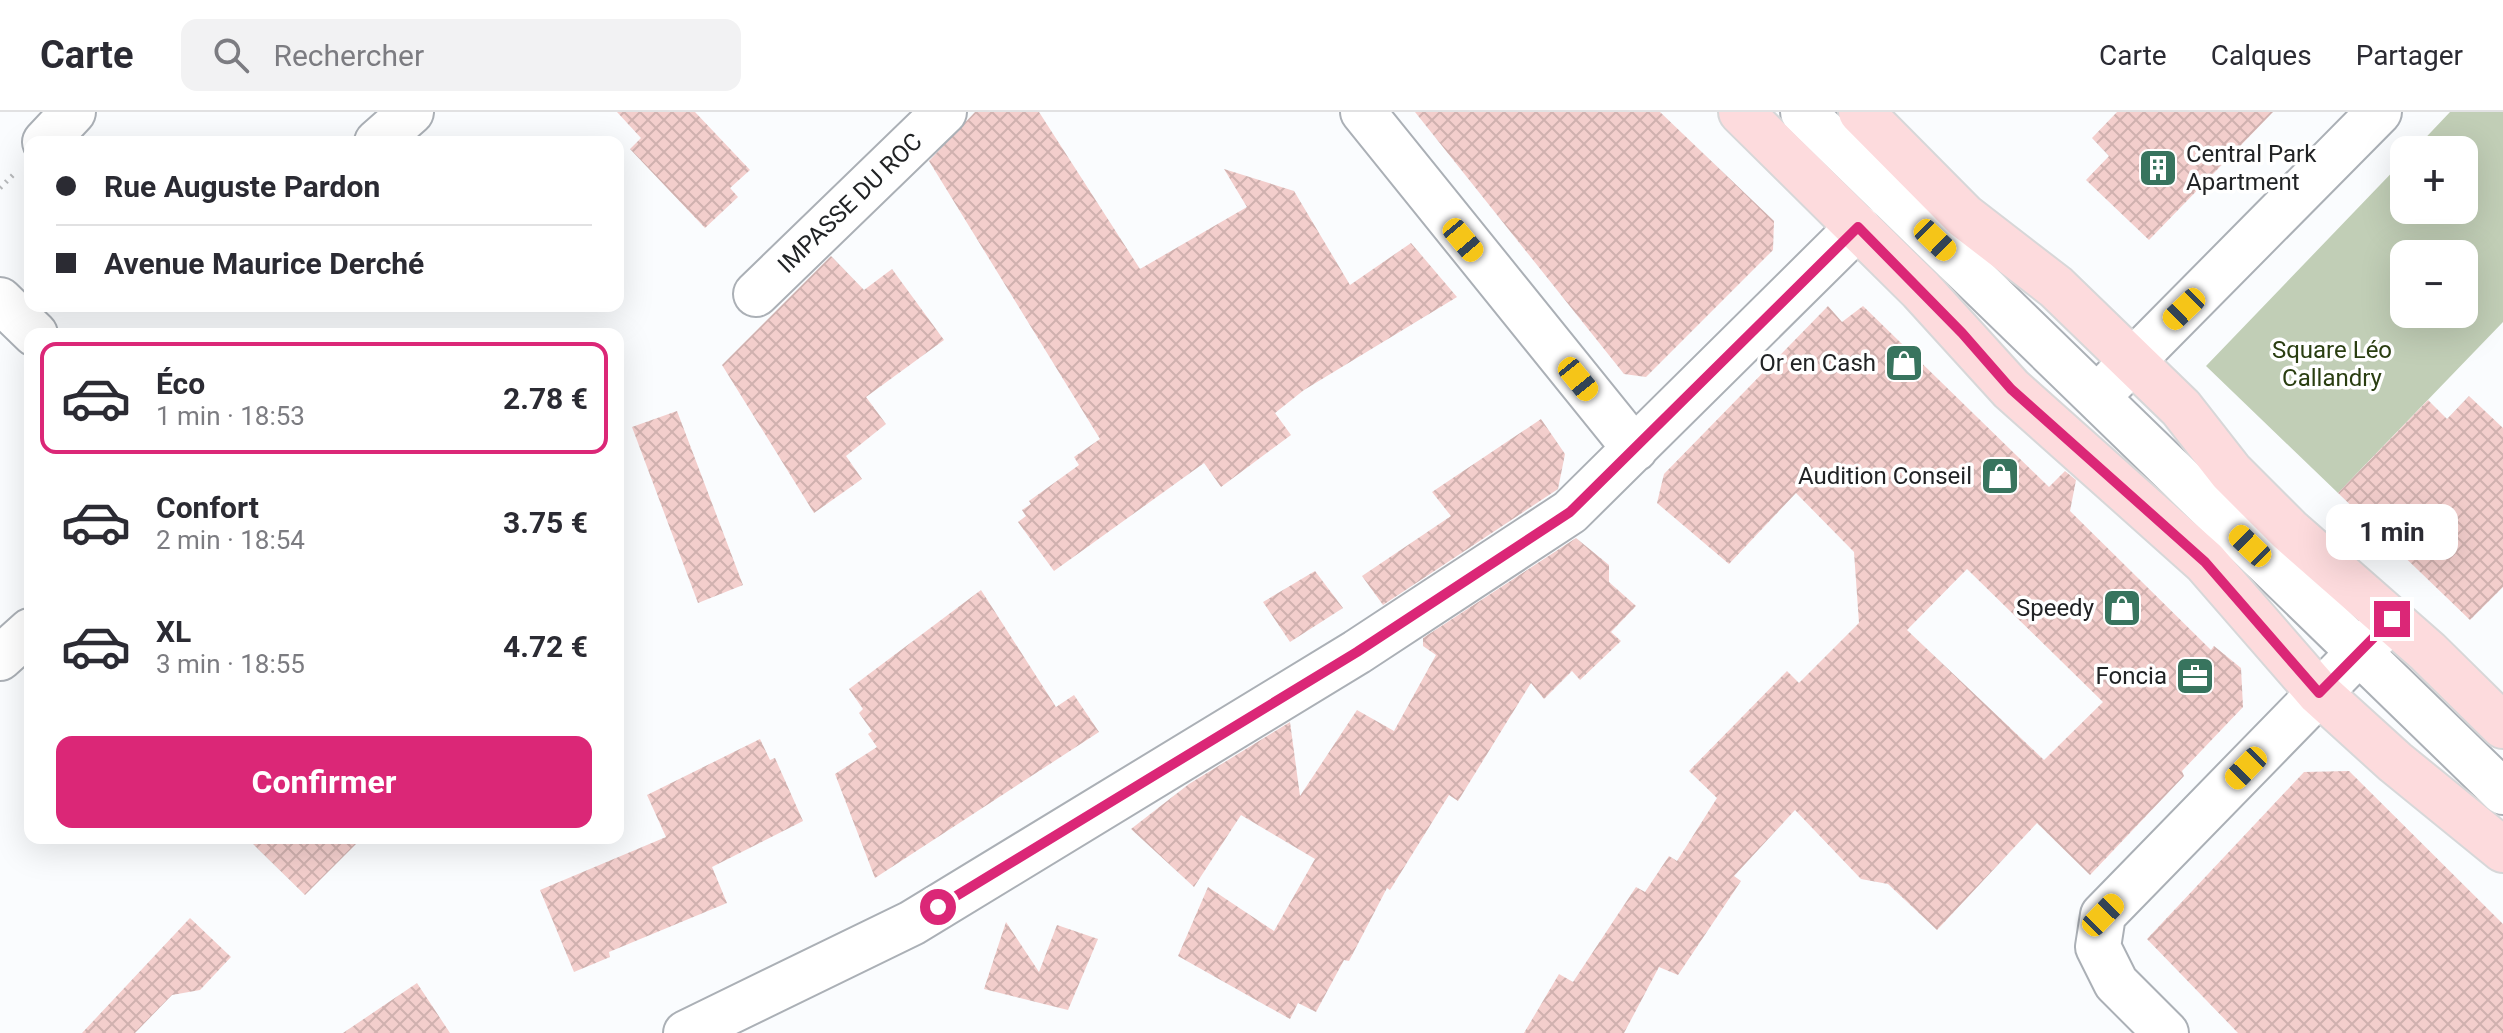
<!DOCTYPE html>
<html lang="fr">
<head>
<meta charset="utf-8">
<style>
  body { margin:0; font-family:Roboto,sans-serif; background:#f2f2f3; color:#2b2b33; height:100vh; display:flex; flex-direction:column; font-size:30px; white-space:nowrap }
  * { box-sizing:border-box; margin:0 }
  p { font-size:26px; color:#7c7c81 }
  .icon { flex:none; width:44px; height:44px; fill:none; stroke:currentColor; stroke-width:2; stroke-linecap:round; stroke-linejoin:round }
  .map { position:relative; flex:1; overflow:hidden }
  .panel { position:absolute; left:24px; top:216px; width:600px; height:516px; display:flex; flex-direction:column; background:#fff; border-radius:16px; box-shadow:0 8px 32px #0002 }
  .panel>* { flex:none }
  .hud { position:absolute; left:24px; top:24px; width:600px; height:176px; border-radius:16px; box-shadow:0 8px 32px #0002; display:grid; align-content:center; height:176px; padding:0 32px; background:#fff }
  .buttons { position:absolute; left:2390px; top:24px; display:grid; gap:16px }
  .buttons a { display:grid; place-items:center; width:88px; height:88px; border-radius:16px; background:#fff; box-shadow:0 8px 32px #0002; font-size:40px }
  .end { position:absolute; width:36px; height:36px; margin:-18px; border:10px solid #db2777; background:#fff; box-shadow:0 0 0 4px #fff }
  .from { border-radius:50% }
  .bubble { position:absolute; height:56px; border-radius:16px; background:#fff; box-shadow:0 8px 32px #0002; font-size:26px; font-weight:700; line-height:56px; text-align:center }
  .car { position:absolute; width:24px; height:48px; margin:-24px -12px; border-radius:10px; box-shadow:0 0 6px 2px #0007; background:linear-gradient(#f5c518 24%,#345 0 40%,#f5c518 0 76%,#345 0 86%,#f5c518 0) }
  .hud b { display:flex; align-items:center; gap:28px; height:76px; font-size:30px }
  .hud b+b { border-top:2px solid #e1e1e2 }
  .hud i { width:20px; height:20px; background:#2b2b33 }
  ul { padding:14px 0 0; list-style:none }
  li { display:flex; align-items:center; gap:24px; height:112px; margin:0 16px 12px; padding:0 16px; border:4px solid transparent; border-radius:16px }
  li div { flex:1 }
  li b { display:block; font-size:30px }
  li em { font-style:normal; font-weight:700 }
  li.active { border-color:#db2777 }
  li>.icon { width:72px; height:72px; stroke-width:1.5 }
  .cta { display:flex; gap:16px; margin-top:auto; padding:16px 32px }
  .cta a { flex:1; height:92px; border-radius:16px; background:#db2777; color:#fff; font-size:32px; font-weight:700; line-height:92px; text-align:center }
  header { display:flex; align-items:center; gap:48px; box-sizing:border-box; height:112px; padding:0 40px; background:#fff; border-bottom:2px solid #e1e1e2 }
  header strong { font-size:38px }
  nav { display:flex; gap:44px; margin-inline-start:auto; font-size:28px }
  .search { width:560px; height:72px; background:#f2f2f3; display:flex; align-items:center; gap:20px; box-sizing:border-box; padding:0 28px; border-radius:16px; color:#7c7c81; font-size:30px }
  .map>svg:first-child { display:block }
</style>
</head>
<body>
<header>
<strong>Carte</strong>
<div class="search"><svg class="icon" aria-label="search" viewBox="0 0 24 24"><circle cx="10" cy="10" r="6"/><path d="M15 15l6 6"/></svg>Rechercher</div>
<nav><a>Carte</a><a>Calques</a><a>Partager</a></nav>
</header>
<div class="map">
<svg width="2503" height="921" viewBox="0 0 2503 921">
  <defs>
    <pattern id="building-cross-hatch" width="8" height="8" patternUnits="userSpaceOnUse" patternTransform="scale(2)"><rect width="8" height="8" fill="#f3cecc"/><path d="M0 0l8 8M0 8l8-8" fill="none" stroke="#d0b1af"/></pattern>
  </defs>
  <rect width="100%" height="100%" fill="#fafcfe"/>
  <path fill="#c1ceb6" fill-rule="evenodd" d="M 2450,0 L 2503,0 L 2503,210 L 2338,381 L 2206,254 L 2404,48 L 2404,98 L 2464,98 L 2464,38 L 2414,38 ZM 2404,142 L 2464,142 L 2464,202 L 2404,202 Z"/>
  <path fill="url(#building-cross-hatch)" fill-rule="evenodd" d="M 617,0 L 695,0 L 750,58 L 730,76 L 738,85 L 705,116 L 630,37 L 641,26 Z
    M 975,0 L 1039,0 L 1140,157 L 1247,95 L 1224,57 L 1294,79 L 1350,173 L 1411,131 L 1457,185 L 1304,278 L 1275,301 L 1291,323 L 1221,375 L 1204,351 L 1054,459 L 1018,410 L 1026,404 L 1022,398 L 1031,392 L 1029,389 L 1079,353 L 1074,345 L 1100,327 L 929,49 Z
    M 1415,0 L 1660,0 L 1774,109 L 1773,138 L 1646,265 L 1624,262 Z
    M 2117,0 L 2273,0 L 2149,128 L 2086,68 L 2109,44 L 2092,26 Z
    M 831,144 L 864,178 L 892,157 L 944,228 L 866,285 L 886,312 L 846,344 L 862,367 L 814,401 L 722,253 Z
    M 1828,194 L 1842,210 L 1863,194 L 2049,375 L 2065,359 L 2076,368 L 2070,399 L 2211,538 L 2214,534 L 2241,556 L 2243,595 L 2182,659 L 2184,664 L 2090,763 L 2037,711 L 1937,818 L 1888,772 L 1861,767 L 1795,698 L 1734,764 L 1741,769 L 1678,863 L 1659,855 L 1624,921 L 1524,921 L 1559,862 L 1573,870 L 1636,775 L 1645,780 L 1669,744 L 1677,749 L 1717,686 L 1689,659 L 1787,559 L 1799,571 L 1859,511 L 1854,440 L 1796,381 L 1729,452 L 1657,391 L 1664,362 ZM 1967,457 L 2103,590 L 2044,648 L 1907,518 Z
    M 2469,284 L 2503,316 L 2503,475 L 2470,508 L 2338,381 L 2428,288 L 2447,307 Z
    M 677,299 L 743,473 L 698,491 L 632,315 Z
    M 1541,307 L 1565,342 L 1558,377 L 1383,493 L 1362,464 L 1451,404 L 1432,380 Z
    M 1576,426 L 1609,453 L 1609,470 L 1636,494 L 1611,520 L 1621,529 L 1580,568 L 1572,559 L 1544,587 L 1531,571 L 1458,689 L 1449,683 L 1390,778 L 1387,776 L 1349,849 L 1344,848 L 1316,900 L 1298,891 L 1290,907 L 1178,844 L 1208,775 L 1274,819 L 1315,747 L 1241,703 L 1194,775 L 1131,717 L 1189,672 L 1290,610 L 1300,684 L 1357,598 L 1394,619 L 1436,543 L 1423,534 L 1423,526 Z
    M 1315,459 L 1343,496 L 1290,530 L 1263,490 Z
    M 981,478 L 1056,595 L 1074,583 L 1099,620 L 875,766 L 835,662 L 877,635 L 868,622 L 872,619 L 859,601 L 863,597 L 849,577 Z
    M 760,627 L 770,648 L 775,646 L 803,709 L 712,755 L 727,791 L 609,840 L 610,845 L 574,860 L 540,778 L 666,725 L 647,683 Z
    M 2349,659 L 2503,812 L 2503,921 L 2238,921 L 2147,827 L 2304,660 Z
    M 247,726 L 362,726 L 305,783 Z
    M 190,806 L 231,845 L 200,878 L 172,883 L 135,921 L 82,921 Z
    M 1006,810 L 1039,860 L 1057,813 L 1098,827 L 1068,898 L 984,877 Z
    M 417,871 L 450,921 L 343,921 Z"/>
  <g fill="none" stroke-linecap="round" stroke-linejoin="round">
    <defs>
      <path id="minor" d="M 1363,0 L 1635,337
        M 1803,0 L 2503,680
        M 45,30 L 73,0
        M 377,30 L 411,0
        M 756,182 L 944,0
        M 0,188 L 35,222
        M 2105,277 L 2379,0
        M 0,546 L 30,519
        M 686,921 L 912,811 L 1357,540 L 1570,400 L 1858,115
        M 2166,921 L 2116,871 L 2098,835 L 2103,803 L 2379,520"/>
      <path id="major" d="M 1741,0 L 1921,178 L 2011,277 L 2205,450 L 2319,581 L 2395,650 L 2503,738
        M 1861,0 L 1964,104 L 2056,175 L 2181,296 L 2231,360 L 2289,418 L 2428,540 L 2503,614"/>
    </defs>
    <use href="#minor" stroke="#abb0b6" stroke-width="48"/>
    <use href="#major" stroke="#d7d7d8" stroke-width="48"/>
    <path stroke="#b7b9bb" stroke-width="5" stroke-dasharray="2 6" stroke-linecap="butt" d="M 0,76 L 13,63"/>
    <use href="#minor" stroke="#fff" stroke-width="44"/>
    <use href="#major" stroke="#fddbdd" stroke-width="44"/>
  </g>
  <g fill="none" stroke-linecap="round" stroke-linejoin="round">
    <path stroke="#db2777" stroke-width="10" d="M 938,795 L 1357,540 L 1570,400 L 1858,115 L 1962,221 L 2011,277 L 2205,450 L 2319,581 L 2392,507"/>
  </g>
  <defs>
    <symbol id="building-square" viewBox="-11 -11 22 22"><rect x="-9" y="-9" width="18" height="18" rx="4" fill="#38745e" stroke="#fff"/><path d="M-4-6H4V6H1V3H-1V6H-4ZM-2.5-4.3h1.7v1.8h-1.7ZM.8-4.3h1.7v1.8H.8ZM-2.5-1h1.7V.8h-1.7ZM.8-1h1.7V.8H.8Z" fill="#fff"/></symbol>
    <symbol id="shop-square" viewBox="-11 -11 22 22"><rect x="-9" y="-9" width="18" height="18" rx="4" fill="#38745e" stroke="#fff"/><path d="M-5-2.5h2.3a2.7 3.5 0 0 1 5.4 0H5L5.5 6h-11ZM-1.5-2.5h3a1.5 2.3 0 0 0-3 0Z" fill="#fff"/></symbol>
    <symbol id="office-square" viewBox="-11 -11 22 22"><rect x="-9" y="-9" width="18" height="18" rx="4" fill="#38745e" stroke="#fff"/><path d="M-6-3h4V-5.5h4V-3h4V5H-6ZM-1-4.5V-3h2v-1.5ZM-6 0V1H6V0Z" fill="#fff"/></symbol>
  </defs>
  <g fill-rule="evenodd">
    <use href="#building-square" x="2136" y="34" width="44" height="44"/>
    <use href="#shop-square" x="1882" y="229" width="44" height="44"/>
    <use href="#shop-square" x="1978" y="342" width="44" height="44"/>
    <use href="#shop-square" x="2100" y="474" width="44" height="44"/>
    <use href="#office-square" x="2173" y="542" width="44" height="44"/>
  </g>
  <g text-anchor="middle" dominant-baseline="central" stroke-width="7" stroke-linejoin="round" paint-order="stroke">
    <g font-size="24" fill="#212325" stroke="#fff" text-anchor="end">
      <text x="2186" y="42" text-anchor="start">Central Park<tspan x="2186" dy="28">Apartment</tspan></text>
      <text x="1876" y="251">Or en Cash</text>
      <text x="1972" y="364">Audition Conseil</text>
      <text x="2094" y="496">Speedy</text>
      <text x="2167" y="564">Foncia</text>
    </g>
    <g font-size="24" fill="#212325" stroke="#fff">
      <text transform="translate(850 91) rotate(-44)">IMPASSE DU ROC</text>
    </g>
    <g font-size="24" fill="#2a3e11" stroke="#fff">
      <text x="2332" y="238">Square Léo<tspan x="2332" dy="28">Callandry</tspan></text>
    </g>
  </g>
</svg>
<div class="buttons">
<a>+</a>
<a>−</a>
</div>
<i class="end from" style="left:938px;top:795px"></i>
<i class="end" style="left:2392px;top:507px"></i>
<div class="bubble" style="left:2326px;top:392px;width:132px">1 min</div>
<i class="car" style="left:1463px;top:128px;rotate:140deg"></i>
<i class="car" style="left:1935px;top:128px;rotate:134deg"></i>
<i class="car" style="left:2184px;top:197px;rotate:226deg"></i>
<i class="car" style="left:1578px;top:267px;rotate:141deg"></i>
<i class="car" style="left:2250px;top:434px;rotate:314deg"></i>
<i class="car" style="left:2246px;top:656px;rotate:224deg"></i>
<i class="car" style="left:2103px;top:803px;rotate:44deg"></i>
<div class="hud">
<b><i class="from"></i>Rue Auguste Pardon</b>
<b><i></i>Avenue Maurice Derché</b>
</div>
<section class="panel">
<ul>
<li class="active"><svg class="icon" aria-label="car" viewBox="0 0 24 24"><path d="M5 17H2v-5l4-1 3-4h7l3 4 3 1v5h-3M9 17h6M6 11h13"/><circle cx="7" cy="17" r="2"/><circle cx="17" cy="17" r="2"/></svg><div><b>Éco</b><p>1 min · 18:53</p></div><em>2.78 €</em></li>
<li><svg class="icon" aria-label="car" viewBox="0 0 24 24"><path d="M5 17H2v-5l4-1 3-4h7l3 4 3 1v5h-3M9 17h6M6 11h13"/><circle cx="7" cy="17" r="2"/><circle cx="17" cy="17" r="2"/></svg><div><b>Confort</b><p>2 min · 18:54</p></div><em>3.75 €</em></li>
<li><svg class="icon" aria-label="car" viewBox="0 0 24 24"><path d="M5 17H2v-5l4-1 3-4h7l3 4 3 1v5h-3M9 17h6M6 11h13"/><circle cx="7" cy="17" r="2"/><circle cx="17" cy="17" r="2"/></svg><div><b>XL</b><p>3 min · 18:55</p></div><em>4.72 €</em></li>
</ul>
<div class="cta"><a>Confirmer</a></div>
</section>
</div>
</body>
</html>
